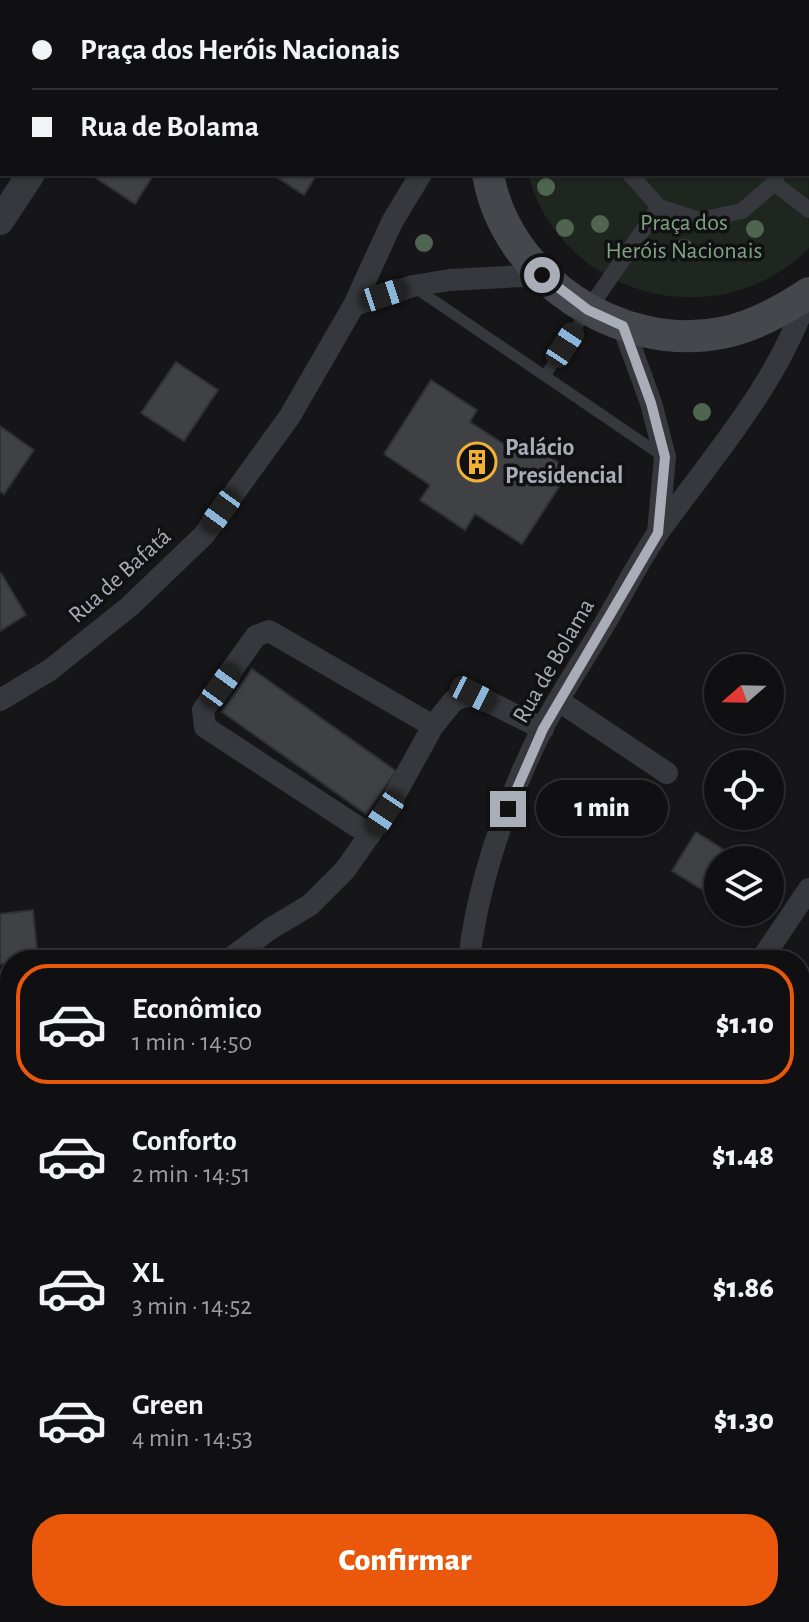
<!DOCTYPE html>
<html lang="pt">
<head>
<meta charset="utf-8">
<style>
  body { margin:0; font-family:"Alegreya Sans",sans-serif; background:#19191b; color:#f1f3f6; height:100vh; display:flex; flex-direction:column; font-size:30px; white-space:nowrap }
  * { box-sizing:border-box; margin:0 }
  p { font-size:26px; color:#9c9d9f }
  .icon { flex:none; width:44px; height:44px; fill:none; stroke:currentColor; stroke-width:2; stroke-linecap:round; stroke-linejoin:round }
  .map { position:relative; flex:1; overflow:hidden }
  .drawer { position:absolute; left:0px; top:950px; width:810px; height:672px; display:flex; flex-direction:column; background:#101012; border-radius:32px 32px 0 0; box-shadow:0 2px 6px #0004,0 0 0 2px #303032 }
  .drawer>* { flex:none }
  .hud { position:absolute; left:0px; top:0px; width:810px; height:176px; box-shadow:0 2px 6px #0004,0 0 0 2px #303032; display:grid; align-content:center; height:176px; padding:0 32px; background:#101012 }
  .needle { width:52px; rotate:250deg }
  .fabs { position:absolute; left:704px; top:654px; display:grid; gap:16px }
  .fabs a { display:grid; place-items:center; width:80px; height:80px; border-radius:50%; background:#101012; box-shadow:0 2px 6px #0004,0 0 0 2px #303032; font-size:40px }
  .end { position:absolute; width:36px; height:36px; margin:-18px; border:10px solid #a8adb8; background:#111; box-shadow:0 0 0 4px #111 }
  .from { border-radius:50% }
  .bubble { position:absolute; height:56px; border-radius:28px; background:#101012; box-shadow:0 2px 6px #0004,0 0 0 2px #303032; font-size:26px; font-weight:800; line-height:56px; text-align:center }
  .car { position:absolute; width:24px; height:48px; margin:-24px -12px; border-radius:10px; box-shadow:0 0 6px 2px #0007; background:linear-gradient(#222 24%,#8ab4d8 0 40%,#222 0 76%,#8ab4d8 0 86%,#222 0) }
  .hud b { display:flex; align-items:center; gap:28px; height:76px; font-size:30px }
  .hud b+b { border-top:2px solid #303032 }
  .hud i { width:20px; height:20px; background:#f1f3f6 }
  ul { padding:14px 0 0; list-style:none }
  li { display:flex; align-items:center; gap:24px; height:120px; margin:0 16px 12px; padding:0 16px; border:4px solid transparent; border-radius:32px }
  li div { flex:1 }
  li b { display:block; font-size:30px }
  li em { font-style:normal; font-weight:800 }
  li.selected { border-color:#ea580c }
  li>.icon { width:72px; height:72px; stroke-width:1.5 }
  .primary-button { display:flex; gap:16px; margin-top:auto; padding:16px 32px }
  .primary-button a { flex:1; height:92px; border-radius:32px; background:#ea580c; color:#fff; font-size:32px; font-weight:800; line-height:92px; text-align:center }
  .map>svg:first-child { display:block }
</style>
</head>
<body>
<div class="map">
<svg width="809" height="1622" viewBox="0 0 809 1622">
  <rect width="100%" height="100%" fill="#161618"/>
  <path fill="#1e261f" d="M 808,6 L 809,248 C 719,339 561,298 528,174 L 808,174 Z"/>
  <path fill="#404145" stroke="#303034" stroke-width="2" d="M 90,174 L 154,174 L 135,204 Z
    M 272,174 L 317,174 L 304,195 Z
    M 176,362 L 218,390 L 184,441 L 141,413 Z
    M 431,380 L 477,410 L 470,422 L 516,452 L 524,440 L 570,470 L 522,544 L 475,514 L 465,530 L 420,500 L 430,485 L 384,454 Z
    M 0,426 L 34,450 L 4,494 L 0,491 Z
    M 1,573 L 26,615 L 0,631 L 0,574 Z
    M 252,669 L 396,771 L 366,814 L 222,712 Z
    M 696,832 L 734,856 L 732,860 L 718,860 L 718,883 L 711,895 L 672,871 Z
    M 33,910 L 38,960 L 10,960 L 10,963 L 0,964 L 0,914 Z
    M 0,1375 L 10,1381 L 10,1422 L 2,1434 L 0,1433 Z
    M 162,1612 L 217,1612 L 211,1622 L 155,1622 Z"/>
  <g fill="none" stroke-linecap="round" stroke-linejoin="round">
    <path stroke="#37383d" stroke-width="11" d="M 414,287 L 661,455
      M 545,376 L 587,311"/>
    <path stroke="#37383d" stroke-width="16" d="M 788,2 L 789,0
      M 630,174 L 659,207 L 700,220 L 742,211 L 774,183 L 777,174
      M 774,183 L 809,210
      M 588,310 L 659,207"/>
    <path stroke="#37383d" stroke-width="22" d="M 427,0 L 428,2
      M 354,305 L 413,286 L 450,280 L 542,275
      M 623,326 L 651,403 L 665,457 L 658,533
      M 0,700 L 50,670 L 130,606 L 204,535 L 290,416 L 354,305 L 392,222 L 421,174
      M 559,701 L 667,773
      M 370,835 L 205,727 L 203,710 L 256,636 L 269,631 L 433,726
      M 228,960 L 270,929 L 310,905 L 345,870 L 385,813 L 433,726 L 454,700 L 473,694 L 543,729
      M 469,960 C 478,881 507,800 542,729 C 561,693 584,659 604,625 C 623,593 639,560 660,530 C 714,455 778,384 808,294
      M 761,960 L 809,889
      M 800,1076 L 809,1082
      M 800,1285 L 809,1262
      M 93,1612 L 108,1622
      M 587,1612 L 590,1622
      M 323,1622 L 330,1612"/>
    <path stroke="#37383d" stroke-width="28" d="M 144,2 L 146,0
      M 0,221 L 31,174
      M 0,1306 L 10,1312
      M 484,1612 L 499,1622"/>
    <path stroke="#45474d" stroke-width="32" d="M 533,2 L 534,0
      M 488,174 C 505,277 619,353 721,333 C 753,327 782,311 809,293"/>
  </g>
  <g fill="#506452">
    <circle cx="546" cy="187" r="9"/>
    <circle cx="600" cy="224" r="9"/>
    <circle cx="565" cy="228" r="9"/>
    <circle cx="755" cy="229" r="9"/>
    <circle cx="424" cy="243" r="9"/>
    <circle cx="684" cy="248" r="9"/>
    <circle cx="702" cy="412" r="9"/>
  </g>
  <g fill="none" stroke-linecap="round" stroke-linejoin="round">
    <path stroke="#a8adb8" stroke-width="10" d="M 508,809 L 543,729 L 658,533 L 665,457 L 651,403 L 623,326 L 588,310 L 542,275"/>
  </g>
  <defs>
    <symbol id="building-ring" viewBox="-11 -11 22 22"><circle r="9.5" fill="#111113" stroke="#f2b134" stroke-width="1.5"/><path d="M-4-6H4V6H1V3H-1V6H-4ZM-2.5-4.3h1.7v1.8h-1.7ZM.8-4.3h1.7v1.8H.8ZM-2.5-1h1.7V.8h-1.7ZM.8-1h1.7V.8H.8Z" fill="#f2b134"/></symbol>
  </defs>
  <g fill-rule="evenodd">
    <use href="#building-ring" x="455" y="440" width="44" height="44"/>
  </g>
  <g text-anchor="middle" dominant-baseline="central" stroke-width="7" stroke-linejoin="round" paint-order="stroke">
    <g font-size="24" fill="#7fa381" stroke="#111113">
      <text x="684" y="223">Praça dos<tspan x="684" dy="28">Heróis Nacionais</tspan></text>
    </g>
    <g font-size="24" font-weight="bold" fill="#a8adb8" stroke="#111113" text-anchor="start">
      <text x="505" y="448">Palácio<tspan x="505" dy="28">Presidencial</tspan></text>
    </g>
    <g font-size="24" fill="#a8adb8" stroke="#111113">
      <text transform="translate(120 576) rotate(-42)">Rua de Bafatá</text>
      <text transform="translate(554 661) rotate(-60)">Rua de Bolama</text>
    </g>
  </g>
</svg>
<div class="fabs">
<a><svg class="needle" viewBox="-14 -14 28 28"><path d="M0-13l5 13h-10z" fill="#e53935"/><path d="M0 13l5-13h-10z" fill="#9c9d9f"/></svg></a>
<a><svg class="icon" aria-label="locate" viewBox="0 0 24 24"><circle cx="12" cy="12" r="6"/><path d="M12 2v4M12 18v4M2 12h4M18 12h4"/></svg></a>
<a><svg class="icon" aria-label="layers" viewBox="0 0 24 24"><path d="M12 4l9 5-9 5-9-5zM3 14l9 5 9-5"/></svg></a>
</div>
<i class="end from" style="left:542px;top:275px"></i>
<i class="end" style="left:508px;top:809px"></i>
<div class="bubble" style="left:536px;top:780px;width:132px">1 min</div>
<i class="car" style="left:384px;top:295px;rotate:72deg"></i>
<i class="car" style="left:565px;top:345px;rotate:33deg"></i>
<i class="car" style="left:221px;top:511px;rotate:216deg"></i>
<i class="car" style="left:221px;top:686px;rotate:36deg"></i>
<i class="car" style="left:473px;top:694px;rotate:117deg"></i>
<i class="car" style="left:385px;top:813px;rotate:214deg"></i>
<div class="hud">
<b><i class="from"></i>Praça dos Heróis Nacionais</b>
<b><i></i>Rua de Bolama</b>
</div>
<section class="drawer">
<ul>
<li class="selected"><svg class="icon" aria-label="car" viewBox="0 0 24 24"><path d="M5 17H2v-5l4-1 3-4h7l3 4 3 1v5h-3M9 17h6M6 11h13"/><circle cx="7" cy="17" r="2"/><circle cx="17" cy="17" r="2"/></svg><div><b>Econômico</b><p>1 min · 14:50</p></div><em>$1.10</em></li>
<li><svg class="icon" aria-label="car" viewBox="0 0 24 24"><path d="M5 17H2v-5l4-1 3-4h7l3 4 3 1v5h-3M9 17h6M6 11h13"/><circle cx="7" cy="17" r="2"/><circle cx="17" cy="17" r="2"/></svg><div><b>Conforto</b><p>2 min · 14:51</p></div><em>$1.48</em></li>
<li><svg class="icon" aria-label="car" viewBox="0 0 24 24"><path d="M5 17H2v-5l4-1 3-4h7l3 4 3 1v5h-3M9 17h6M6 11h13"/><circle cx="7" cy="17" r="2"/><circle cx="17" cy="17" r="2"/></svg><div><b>XL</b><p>3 min · 14:52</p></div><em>$1.86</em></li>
<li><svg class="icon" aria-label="car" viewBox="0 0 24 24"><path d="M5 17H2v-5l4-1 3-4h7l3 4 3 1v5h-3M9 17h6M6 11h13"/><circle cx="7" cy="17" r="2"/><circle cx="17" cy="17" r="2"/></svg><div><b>Green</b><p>4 min · 14:53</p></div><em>$1.30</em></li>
</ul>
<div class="primary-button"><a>Confirmar</a></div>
</section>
</div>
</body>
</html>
